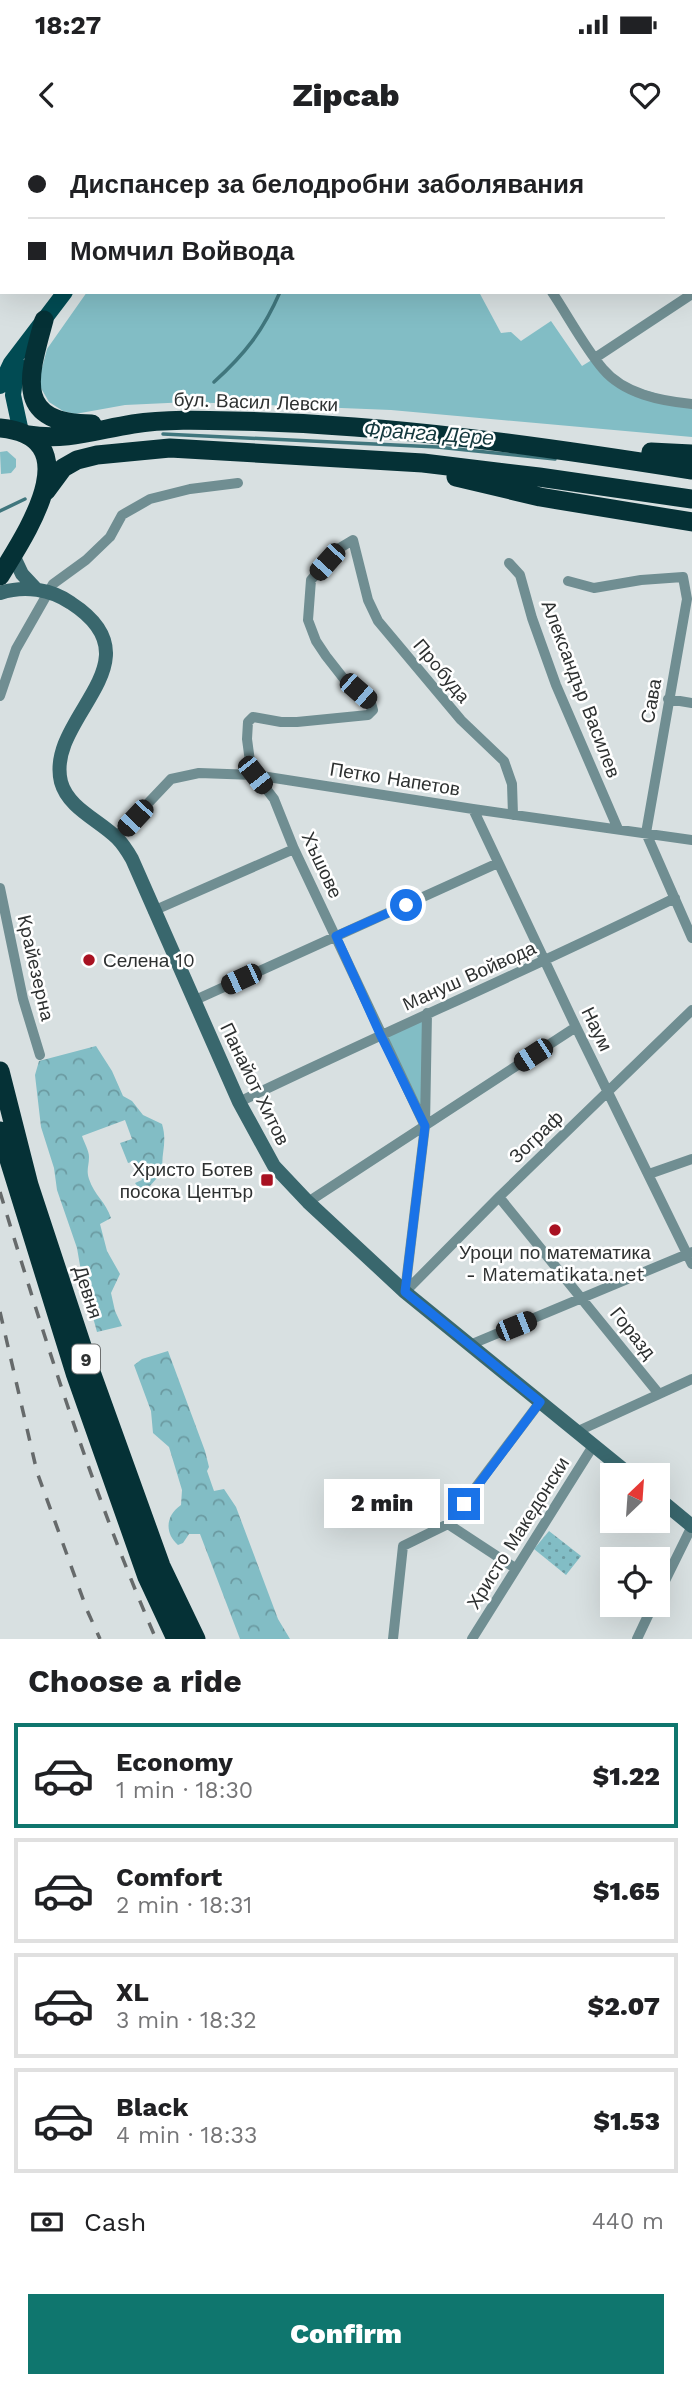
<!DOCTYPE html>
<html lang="en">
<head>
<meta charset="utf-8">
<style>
  body { margin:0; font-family:"Work Sans",sans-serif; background:#f6f6f6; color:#202124; height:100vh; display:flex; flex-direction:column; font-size:26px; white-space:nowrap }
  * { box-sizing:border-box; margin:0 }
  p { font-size:23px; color:#757577 }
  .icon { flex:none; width:38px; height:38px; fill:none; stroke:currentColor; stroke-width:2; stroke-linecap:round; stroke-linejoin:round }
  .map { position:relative; height:1499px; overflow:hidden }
  .drawer { display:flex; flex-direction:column; background:#fff; flex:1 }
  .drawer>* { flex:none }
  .hud { position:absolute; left:0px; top:0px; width:693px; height:154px; box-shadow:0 7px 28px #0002; display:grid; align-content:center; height:154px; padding:0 28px; background:#fff }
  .needle { width:46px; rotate:25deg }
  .buttons { position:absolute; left:600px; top:1323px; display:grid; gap:14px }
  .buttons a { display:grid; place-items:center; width:70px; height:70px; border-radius:0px; background:#fff; box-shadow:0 7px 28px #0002; font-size:35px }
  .end { position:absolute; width:32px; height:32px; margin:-16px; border:9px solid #1a73e8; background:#fff; box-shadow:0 0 0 4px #fff }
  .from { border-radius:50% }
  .bubble { position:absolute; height:49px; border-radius:0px; background:#fff; box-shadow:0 7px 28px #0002; font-size:23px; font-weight:800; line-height:49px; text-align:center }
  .car { position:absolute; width:21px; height:42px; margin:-21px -10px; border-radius:9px; box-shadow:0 0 5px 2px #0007; background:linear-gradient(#222 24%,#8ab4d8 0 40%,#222 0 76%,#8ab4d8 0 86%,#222 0) }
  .hud b { display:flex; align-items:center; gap:24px; height:66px; font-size:26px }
  .hud b+b { border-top:2px solid #e0e0e0 }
  .hud i { width:18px; height:18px; background:#202124 }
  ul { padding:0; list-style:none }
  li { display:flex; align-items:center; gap:21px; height:105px; margin:0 14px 10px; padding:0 14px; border:4px solid #e0e0e0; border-radius:0px }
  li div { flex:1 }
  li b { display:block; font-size:26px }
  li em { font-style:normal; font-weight:800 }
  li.on { border-color:#0f766e }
  li>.icon { width:63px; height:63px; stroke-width:1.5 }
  h2 { padding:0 28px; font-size:32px; line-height:84px }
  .pay { display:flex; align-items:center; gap:18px; height:77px; padding:0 28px; font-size:26px }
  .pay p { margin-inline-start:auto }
  .cta { display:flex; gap:14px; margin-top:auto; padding:14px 28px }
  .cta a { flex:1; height:80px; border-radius:0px; background:#0f766e; color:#fff; font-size:28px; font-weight:800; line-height:80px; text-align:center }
  .status { display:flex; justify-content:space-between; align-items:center; height:49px; padding:0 35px; background:#fff; direction:ltr }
  .status svg { height:19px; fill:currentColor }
  header { display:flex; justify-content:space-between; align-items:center; height:91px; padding:0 28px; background:#fff; font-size:32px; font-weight:800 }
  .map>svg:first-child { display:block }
</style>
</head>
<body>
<div class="status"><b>18:27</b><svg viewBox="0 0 49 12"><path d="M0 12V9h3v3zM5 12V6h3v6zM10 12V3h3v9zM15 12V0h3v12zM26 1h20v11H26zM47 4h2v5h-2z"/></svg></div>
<header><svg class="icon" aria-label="back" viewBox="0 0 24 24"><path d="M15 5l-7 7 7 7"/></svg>Zipcab<svg class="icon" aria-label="heart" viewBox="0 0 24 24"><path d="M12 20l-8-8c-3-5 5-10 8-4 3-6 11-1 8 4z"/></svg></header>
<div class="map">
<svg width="692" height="1499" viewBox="0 0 692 1499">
  <defs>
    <pattern id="forest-crowns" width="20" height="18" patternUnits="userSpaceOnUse" patternTransform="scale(1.75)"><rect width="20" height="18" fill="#82bdc5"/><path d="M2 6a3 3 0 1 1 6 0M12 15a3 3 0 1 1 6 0" fill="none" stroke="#6b9aa1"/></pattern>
    <pattern id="park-dots" width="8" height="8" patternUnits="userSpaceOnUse" patternTransform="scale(1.75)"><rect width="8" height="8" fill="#82bdc5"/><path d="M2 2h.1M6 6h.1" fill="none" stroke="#6b9aa1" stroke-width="1.8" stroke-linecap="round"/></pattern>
  </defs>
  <rect width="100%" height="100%" fill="#d8e0e1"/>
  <path fill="#82bdc5" d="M 87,152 L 479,152 L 501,193 L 511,192 L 521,201 L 551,181 L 582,226 L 595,218 L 617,242 L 692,264 L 692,297 L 391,270 L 189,262 L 125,265 L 75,274 L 63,271 L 49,262 L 38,243 L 47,209 Z
    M 7,311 L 16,319 L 16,327 L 11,333 L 1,334 L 0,312 Z
    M 427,873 L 425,986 L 380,894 Z"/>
  <path fill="url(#forest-crowns)" d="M 96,906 L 112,931 L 123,956 L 132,961 L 143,975 L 162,984 C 168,1004 160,1014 163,1031 L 143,1054 L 135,1043 L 142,1040 L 135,1021 L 128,1023 L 120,1003 L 132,999 L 125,980 L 82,996 C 84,1002 89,1011 89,1017 C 89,1026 86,1030 89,1039 C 94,1055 106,1062 111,1078 L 100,1084 L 107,1111 L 120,1134 L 111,1153 L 115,1171 L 122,1186 L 97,1192 L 82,1137 L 77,1108 L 57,1050 L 54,1028 L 41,987 L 35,935 L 39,921 Z
    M 168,1211 L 205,1311 L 209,1327 L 207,1331 L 214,1351 L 224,1349 L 236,1367 L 278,1479 L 290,1499 L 240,1499 L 200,1394 L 189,1394 L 183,1403 L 178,1405 C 164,1393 166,1375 181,1365 L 182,1350 L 169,1307 L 153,1293 L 151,1271 L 134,1225 L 142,1219 Z"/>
  <path fill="url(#park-dots)" d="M 549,1391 L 581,1416 L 566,1435 L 534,1409 Z"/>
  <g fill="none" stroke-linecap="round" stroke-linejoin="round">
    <path stroke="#40767d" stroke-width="3.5" d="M 339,2 L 340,0
      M 214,242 C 245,214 263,191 280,152
      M 163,294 L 437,307 L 555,319
      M 0,371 L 25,359"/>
    <path stroke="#708e92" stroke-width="10" d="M 68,2 L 69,0
      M 509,2 L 509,0
      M 649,2 L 652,0
      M 0,109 L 2,106
      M 552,152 C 568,176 585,208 603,229 C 624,254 661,261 692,264
      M 595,218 L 692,154
      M 509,423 L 520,435 L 532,478 L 556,545 L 618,689
      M 568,441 L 594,448 L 641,440 L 683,437 L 687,459 L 646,693 L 692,798
      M 0,556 L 16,509 L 53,444 L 86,420 L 110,397 L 122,375 L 150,359 L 190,349 L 238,343
      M 668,559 L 692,563
      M 473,669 L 576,887 L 692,1124
      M 116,697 L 171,639 L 199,633 L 255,635 L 473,669 L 692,700
      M 0,748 L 23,859 L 40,915
      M 153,771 L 294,709
      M 193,861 L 498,723
      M 239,962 C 384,892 531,829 675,758
      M 425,986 L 294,709 L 274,659 L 251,629 L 247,599 L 248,582 L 253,577 L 281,582 L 297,582 L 368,575 L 373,570 L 371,563 L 344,539 L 326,516 L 316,501 L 308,480 L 311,440 L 338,409 L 353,400 L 368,460 L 378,481 L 461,580 L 504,621 L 512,644 L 513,675
      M 649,1034 L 692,1019
      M 499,1057 L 659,1254
      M 308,1062 L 576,887
      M 405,1152 L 499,1057 L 692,870
      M 405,1152 L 425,986 L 427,873
      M 472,1204 L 692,1112
      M 576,1292 L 692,1239
      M 448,1384 L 515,1428
      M 658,1455 L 692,1386
      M 393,1499 L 403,1406 L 448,1384 L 540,1262
      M 472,1499 L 593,1306
      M 637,1499 L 653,1465"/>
    <path stroke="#39676d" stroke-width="14" d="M 13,415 L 22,434 L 36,449
      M 0,453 C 24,445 51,449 71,463 C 162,522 45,577 61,642 C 68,668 99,680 117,698 C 123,704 128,712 132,719 L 239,962 L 274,1026 L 308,1062 L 405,1152 L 630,1335
      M 658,1358 L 692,1386"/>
    <path stroke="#014b53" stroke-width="16" d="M 197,2 L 198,0
      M 17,224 L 13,255 L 21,292
      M 0,246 L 11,223 L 65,152"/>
    <path stroke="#053136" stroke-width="19" d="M 44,180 C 29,235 12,284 92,284
      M 0,288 C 92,297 25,395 0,436
      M 28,295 C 67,301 96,290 133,284 C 165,279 201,280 233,281 C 388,284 540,306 692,330
      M 651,312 L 692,314
      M 456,337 L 540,357 L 692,382
      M 46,351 L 63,328 L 77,320 L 97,315 L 170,308 L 423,323 L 539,337 L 692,359
      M 0,931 L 29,1045 L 86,1218 L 161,1426 L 196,1499
      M 0,991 L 75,1233 L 147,1437 L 176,1499"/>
    <path stroke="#666a6b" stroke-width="3.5" stroke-dasharray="12 12" stroke-linecap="butt" d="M 0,1052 C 46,1203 93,1354 156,1499
      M 0,1172 L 37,1332 L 87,1470 L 100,1499"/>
  </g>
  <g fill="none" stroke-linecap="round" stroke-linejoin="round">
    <path stroke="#1a73e8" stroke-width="9" d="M 406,765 L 336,796 L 380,894 L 425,986 L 405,1152 L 540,1262 L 464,1364"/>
  </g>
  <g fill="#a81121" stroke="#fff" stroke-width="2.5">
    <circle cx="89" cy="820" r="7"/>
    <rect x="260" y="1033" width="14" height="14" rx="3.5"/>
    <circle cx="555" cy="1090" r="7"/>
  </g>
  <g text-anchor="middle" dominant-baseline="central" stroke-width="5" stroke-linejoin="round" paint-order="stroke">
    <rect fill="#fff" stroke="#6d6f6f" stroke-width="2" x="72" y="1204.5" width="28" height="29" rx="5"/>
    <g font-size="18" font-weight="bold" fill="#2e3131">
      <text x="86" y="1219">9</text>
    </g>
    <g font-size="19" fill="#2e3131" stroke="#fff">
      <text transform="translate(256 262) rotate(2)">бул. Васил Левски</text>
      <text transform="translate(442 531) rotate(50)">Прoбудa</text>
      <text transform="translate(581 549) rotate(69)">Александър Василев</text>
      <text transform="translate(651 561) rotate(-80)">Сава</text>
      <text transform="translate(395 639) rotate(9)">Петко Напетов</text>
      <text transform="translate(322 725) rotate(65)">Хъшове</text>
      <text transform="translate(36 828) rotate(77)">Кpaйeзepнa</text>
      <text transform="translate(469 836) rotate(-24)">Mануш Войвода</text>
      <text transform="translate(597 889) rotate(64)">Наум</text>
      <text transform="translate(255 944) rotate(64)">Панайот Хитов</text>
      <text transform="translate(536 997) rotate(-44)">Зограф</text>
      <text transform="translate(88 1152) rotate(72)">Девня</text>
      <text transform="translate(633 1193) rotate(51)">Горазд</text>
      <text transform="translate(518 1393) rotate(-58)">Христо Македонски</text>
    </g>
    <g font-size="19" fill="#2e3131" stroke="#fff" text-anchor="start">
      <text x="103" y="820">Селена 10</text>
      <text x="253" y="1029" text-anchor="end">Христо Ботев<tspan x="253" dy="22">посока Център</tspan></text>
      <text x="555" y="1112" text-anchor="middle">Уроци по математика<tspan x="555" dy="22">- Matematikata.net</tspan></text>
    </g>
    <g font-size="21" font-style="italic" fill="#14393e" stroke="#fff">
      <text transform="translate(429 293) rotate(4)">Франга Дере</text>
    </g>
  </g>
</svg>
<div class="buttons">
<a><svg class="needle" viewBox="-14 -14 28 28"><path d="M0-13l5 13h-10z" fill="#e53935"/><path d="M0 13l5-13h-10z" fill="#757577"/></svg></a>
<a><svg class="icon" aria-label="locate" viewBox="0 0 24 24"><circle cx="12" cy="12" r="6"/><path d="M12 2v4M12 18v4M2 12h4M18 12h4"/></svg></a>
</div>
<i class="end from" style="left:406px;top:765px"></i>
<i class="end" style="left:464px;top:1364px"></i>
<div class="bubble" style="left:324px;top:1339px;width:116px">2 min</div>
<i class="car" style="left:327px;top:422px;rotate:222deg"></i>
<i class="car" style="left:358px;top:551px;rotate:131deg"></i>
<i class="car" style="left:255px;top:635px;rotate:142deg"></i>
<i class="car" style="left:135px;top:678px;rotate:223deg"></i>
<i class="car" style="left:241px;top:839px;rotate:245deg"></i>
<i class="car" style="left:533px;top:915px;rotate:237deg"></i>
<i class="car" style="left:516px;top:1186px;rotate:68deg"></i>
<div class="hud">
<b><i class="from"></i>Диспансер за белодробни заболявания</b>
<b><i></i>Момчил Войвода</b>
</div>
</div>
<section class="drawer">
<h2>Choose a ride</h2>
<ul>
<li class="on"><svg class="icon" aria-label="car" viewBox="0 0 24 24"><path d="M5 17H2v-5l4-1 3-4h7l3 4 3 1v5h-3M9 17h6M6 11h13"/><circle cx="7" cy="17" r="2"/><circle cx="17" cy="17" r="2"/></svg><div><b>Economy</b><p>1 min · 18:30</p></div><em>$1.22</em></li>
<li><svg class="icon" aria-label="car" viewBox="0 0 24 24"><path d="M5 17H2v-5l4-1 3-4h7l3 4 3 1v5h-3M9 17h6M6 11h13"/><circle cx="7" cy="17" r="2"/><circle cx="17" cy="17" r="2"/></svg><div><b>Comfort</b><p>2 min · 18:31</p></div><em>$1.65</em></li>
<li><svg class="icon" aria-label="car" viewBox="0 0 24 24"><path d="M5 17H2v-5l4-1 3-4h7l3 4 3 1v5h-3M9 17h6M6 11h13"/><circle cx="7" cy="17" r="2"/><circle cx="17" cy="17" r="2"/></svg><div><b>XL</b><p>3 min · 18:32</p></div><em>$2.07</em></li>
<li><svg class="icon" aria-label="car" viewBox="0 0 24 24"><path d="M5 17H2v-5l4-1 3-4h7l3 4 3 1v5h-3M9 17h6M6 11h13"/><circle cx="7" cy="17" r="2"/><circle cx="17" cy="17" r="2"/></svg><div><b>Black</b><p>4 min · 18:33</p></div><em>$1.53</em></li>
</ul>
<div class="pay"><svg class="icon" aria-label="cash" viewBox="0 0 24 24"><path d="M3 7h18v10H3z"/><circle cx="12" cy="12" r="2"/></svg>Cash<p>440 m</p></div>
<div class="cta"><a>Confirm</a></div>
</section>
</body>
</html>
